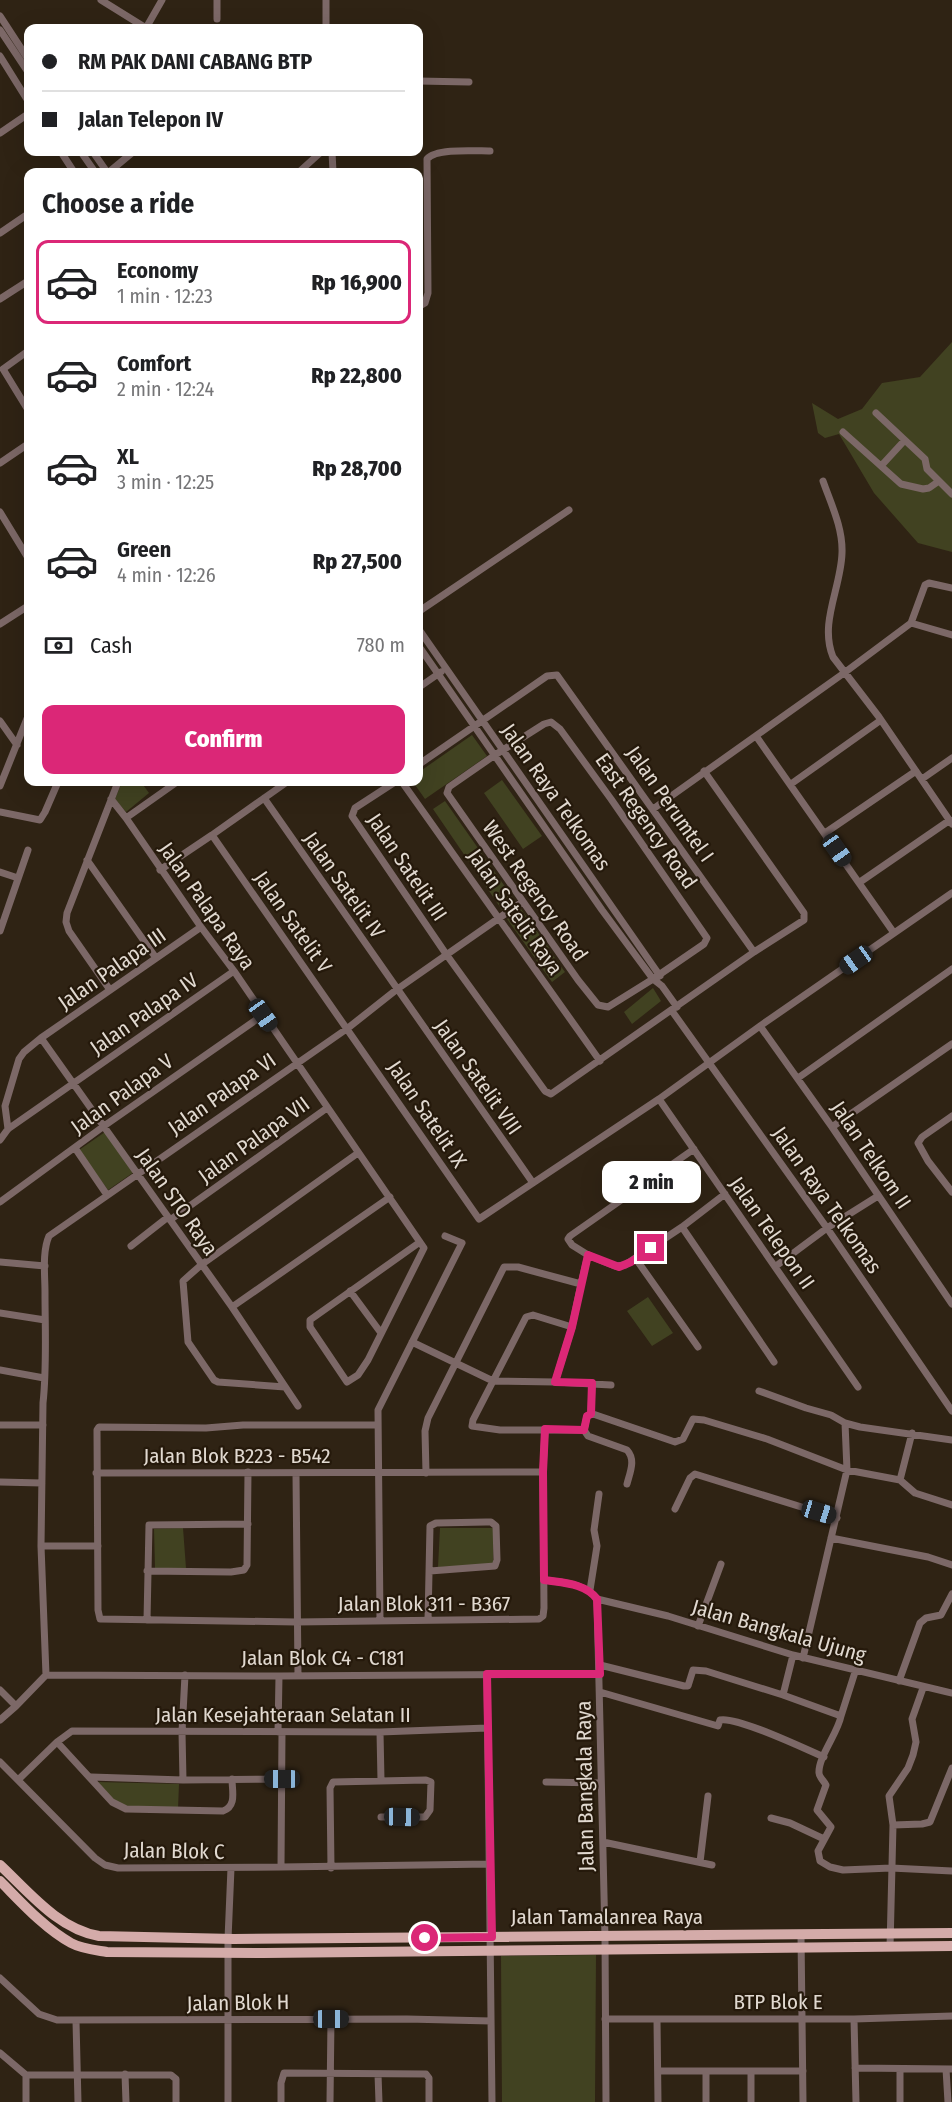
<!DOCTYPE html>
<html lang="en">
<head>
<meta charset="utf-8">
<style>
  body { margin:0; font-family:"Fira Sans Condensed",sans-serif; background:#f6f6f6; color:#202124; height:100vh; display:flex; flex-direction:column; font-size:22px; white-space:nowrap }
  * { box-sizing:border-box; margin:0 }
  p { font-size:20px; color:#757577 }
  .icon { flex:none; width:33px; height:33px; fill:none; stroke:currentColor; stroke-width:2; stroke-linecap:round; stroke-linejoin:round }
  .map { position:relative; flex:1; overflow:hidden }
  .side { position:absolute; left:24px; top:168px; width:399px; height:618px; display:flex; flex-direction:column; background:#fff; border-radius:12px; box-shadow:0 6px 24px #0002 }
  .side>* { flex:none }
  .hud { position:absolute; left:24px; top:24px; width:399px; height:132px; border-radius:12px; box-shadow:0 6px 24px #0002; display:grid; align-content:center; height:132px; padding:0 18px; background:#fff }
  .end { position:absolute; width:27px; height:27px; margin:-14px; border:8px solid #db2777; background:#fff; box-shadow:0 0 0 3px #fff }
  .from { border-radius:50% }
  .bubble { position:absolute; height:42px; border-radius:12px; background:#fff; box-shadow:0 6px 24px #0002; font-size:20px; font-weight:800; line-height:42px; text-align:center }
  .car { position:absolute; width:18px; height:36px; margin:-18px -9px; border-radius:8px; box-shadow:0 0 4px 2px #0007; background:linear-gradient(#222 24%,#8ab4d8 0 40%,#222 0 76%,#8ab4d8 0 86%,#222 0) }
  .hud b { display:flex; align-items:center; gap:21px; height:57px; font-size:22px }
  .hud b+b { border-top:2px solid #e0e0e0 }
  .hud i { width:15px; height:15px; background:#202124 }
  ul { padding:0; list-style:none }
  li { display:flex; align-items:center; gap:18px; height:84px; margin:0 12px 9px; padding:0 6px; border:3px solid transparent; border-radius:12px }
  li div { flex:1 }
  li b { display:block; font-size:22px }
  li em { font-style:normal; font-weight:800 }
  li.on { border-color:#db2777 }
  li>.icon { width:54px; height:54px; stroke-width:1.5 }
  h2 { padding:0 18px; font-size:27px; line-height:72px }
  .pay { display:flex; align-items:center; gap:15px; height:66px; padding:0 18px; font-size:22px }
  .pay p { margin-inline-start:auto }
  .primary-button { display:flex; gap:12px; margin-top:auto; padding:12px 18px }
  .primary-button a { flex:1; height:69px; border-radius:12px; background:#db2777; color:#fff; font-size:24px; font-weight:800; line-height:69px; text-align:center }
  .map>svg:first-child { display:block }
</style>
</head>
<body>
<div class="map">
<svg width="952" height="2102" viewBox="0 0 952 2102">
  <rect width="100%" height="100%" fill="#2f2314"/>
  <path fill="#414221" d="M 952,342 L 952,552 L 918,543 L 874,493 L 839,434 L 825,438 L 818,433 L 812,403 L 838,419 L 862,409 L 882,383 L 920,377 Z
    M 472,735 L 487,756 L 425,799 L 413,782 L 418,782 L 419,772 Z
    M 502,780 L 542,836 L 523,849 L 484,793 Z
    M 122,782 L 141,782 L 149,793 L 126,812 L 115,799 Z
    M 445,801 L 515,901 L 502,910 L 433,809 Z
    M 521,909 L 549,948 L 535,958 L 507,919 Z
    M 549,950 L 565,972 L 552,982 L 536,960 Z
    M 653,988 L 661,1001 L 632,1024 L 624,1012 Z
    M 105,1132 L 134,1172 L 108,1190 L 79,1150 Z
    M 648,1297 L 673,1333 L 652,1346 L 627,1311 Z
    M 183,1528 L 186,1568 L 155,1568 L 154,1529 Z
    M 440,1528 L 494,1528 L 493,1565 L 438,1567 Z
    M 98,1782 L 179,1784 L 178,1809 L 133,1808 L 113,1801 Z
    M 596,1955 L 595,2102 L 502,2102 L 501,1956 Z"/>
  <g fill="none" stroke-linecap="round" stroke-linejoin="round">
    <path stroke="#7c6867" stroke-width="7" d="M 101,0 L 146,28
      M 217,0 L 217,19
      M 326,0 L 326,28
      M 0,16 L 28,59
      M 146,28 L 162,0
      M 0,30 L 28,72
      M 0,56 L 28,101
      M 418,81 L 469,82
      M 0,133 L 28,114
      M 61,152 L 74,172
      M 81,152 L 95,172
      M 93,152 L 107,172
      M 332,152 L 333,172
      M 109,172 L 133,152
      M 299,172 L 321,152
      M 0,233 L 28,214
      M 0,299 L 28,281
      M 418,307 L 425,303 L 428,293 L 427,159 C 436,148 475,151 490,151
      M 28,351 L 3,369 L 28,410
      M 876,413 L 925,459 L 927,469 L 952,494
      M 843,432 L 901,484 L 923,489 L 929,488 L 939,481
      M 0,463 L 28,444
      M 881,466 L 904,441
      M 823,481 C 831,504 843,528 842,553 C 841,588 819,623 833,657 L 879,717 L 952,824
      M 0,512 L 28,558
      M 418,612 L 569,510
      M 911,623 L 952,635
      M 0,624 L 28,606
      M 418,628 L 660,976
      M 418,645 L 602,910 L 653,979 L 662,986 L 677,1007
      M 418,688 L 441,672
      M 0,721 L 17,745
      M 551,722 L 560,729 L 611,799 L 707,938 L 704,944 L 653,979 L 608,1007 L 598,1005 L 578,980 L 447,793 L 449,787 L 495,755 L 544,724 Z
      M 756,736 L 894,933
      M 418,765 L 547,676 L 557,675 L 754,952
      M 922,779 L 952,758
      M 395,782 L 355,808 L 352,816 L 446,954 L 545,1091 L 551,1094 L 754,952 L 804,920 L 804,913 L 704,771
      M 402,782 L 600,1061
      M 791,784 L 881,720
      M 0,786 L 28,716
      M 264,798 L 533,1183
      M 111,799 L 126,818 L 201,927 L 234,971 L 424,1248 L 368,1360 L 358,1375 L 347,1382 L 310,1327 L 310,1320 L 420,1242
      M 653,809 L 844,673 L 911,623 L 925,585 L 929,583 L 952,588
      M 0,812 L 40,820 L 45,812 L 58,782
      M 126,818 L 177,782
      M 825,833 L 916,771
      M 212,835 L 479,1219 L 659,1099 L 760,1026 L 952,893
      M 87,860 L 156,958
      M 160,870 L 212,835 L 287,782
      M 0,872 L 18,878
      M 860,882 L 950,820
      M 0,931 L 28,850
      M 110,990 L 69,931 L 66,922 L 67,913 L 118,782
      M 672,1011 L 827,1228 L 952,1411
      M 760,1026 L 832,1127 L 952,1304
      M 41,1038 L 201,927
      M 798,1078 L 952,969
      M 659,1099 L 858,1387
      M 952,1116 L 922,1137 L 918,1143 L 928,1161 L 952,1192
      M 832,1127 L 952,1044
      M 8,1129 L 5,1106 L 19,1059 L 24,1052 L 41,1038 L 232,1307 L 298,1406
      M 0,1140 L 8,1129 L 234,971
      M 75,1148 L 107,1195
      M 0,1202 L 104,1126 L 263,1015
      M 170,1220 L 327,1108
      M 682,1227 L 774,1362
      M 131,1246 L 168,1217
      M 588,1255 L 572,1245 L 568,1239 L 570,1236 L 694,1149
      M 636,1259 L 698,1347
      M 0,1262 L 45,1266
      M 776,1266 L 827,1228 L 878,1196
      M 350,1291 L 381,1333
      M 232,1307 L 390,1197
      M 0,1313 L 45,1320
      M 572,1327 L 533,1315 L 526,1317 L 473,1420 L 472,1426 L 500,1430 L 584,1430 L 588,1436 L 627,1450 C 636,1460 630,1472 627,1484
      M 412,1342 L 493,1381 L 555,1382 L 572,1327 L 581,1284
      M 0,1370 L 44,1378
      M 555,1382 L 611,1385
      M 285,1387 L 218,1382 L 214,1380 L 188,1342 L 183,1281 L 201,1265 L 358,1153
      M 759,1391 L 806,1408 L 831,1415 L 845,1423 L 847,1470 L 803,1658
      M 591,1414 L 592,1383
      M 845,1423 L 860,1427 L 952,1440
      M 0,1425 L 43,1425
      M 378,1425 L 243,1425 L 206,1428 L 99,1427 L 97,1430 L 98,1610 L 100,1619 L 296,1622 L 539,1619 L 543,1616 L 544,1608 L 543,1472 L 545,1429
      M 584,1430 L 587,1416 L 593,1414 L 675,1442 L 683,1439 L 693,1419 L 704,1420 L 767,1439 L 847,1470 L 900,1480 L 912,1433
      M 96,1473 L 543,1472
      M 426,1473 L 425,1431 L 428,1418 L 504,1267 L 518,1267 L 581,1284 L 588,1255 L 615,1266 L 625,1265 L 682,1227 L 725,1194
      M 296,1474 L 298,1675
      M 900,1480 L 915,1493 L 952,1505
      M 0,1482 L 42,1483
      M 675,1509 L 690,1478 L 695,1474 L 837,1518
      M 831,1538 L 928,1557 L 952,1565
      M 41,1546 L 98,1546
      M 147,1571 L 231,1572 L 244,1570 L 247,1565 L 248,1472
      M 544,1580 C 563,1583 586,1583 597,1599
      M 590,1590 L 597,1546 L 594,1530 L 599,1494
      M 597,1599 L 605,1937 L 606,2102
      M 597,1599 L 668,1616 L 793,1655 L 952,1693
      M 147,1620 L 149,1525 L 248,1524
      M 380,1620 L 378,1410 L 462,1243 L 445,1236
      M 428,1620 L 430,1526 L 436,1523 L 486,1522 L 491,1522 L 496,1526 L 497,1560 L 495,1566 L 430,1571
      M 698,1626 L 721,1564
      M 793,1655 L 783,1695 L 841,1716 C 838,1733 818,1757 819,1773 C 819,1777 824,1781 826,1785 L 817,1810 L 831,1827 L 818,1851 L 820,1861 L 830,1867 L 843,1870 L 891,1868 L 952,1871
      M 600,1665 L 684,1686 L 688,1686 L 693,1670 L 706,1671 L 783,1695
      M 487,1674 L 492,2102
      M 46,1675 L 279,1676 L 600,1674
      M 899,1681 L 920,1623 L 926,1618 L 941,1615 L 952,1594
      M 0,1690 L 16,1706
      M 600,1692 L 718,1726 L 720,1720 C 737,1716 805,1749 824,1757
      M 841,1716 L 856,1669
      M 0,1720 L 16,1706 L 46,1675 L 41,1546 L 43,1403 C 47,1367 45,1329 45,1292 C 45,1275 42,1252 49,1236 L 348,1028 L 396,990 L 522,902
      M 278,1732 L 279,1676
      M 282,1732 L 281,1867 L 490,1864
      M 380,1732 L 381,1780
      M 57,1742 L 112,1802 L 126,1809 L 223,1811 C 237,1806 232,1791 232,1779
      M 0,1762 L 95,1858 L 105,1865 L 118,1868 L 281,1867
      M 91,1777 L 183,1780 L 281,1779
      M 19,1779 L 57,1742 L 72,1731 L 380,1732 L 487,1728
      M 183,1780 L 182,1732 L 185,1675
      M 546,1782 L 601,1783
      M 771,1818 L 790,1823 L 824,1839
      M 893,1825 L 922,1824 L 930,1822 L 952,1768
      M 603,1842 L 712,1865
      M 700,1862 L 708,1796
      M 331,1868 L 330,1788 L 333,1782 L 426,1780 L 431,1782 L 430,1810 L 425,1817 L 381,1817
      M 801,1935 L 803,2102
      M 890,1947 L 893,1825 L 889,1796 L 908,1768 L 913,1755 L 916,1742 L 912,1719 L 923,1688
      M 0,1978 L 39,2014 L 57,2020 L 407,2019 L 491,2021
      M 605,2019 L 854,2019 L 952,2016
      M 854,2019 L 856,2102
      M 657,2020 L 658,2102
      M 76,2021 L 78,2102
      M 0,2053 L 26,2075 L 171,2075 L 176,2079 L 176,2102
      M 855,2068 L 952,2069
      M 900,2069 L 900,2102
      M 946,2069 L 948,2102
      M 658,2071 L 803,2071
      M 751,2071 L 751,2102
      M 125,2074 L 126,2102
      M 378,2074 L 379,2102
      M 26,2075 L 26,2102
      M 228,2102 L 228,1939 L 231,1868
      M 281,2102 L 281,2083 L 284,2073 L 426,2074 L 429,2078 L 429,2102
      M 330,2102 L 331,2019
      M 706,2102 L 706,2071"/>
    <path stroke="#d4aba9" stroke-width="10" d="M 0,1865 C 29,1892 58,1929 99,1936 L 234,1939 L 952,1933
      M 0,1881 C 21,1902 44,1928 71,1943 C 82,1949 95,1950 107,1952 L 264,1953 L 952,1946"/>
  </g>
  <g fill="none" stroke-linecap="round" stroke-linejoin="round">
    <path stroke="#db2777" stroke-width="8" d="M 425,1938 L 492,1937 L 487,1674 L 600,1674 L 597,1599 C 585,1583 563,1583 544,1580 L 543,1472 L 545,1429 L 584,1430 L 587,1416 L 591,1414 L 592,1383 L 555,1382 L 572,1327 L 588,1255 L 619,1267 L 631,1262 L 651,1248"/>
  </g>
  <g text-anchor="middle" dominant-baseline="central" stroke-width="4.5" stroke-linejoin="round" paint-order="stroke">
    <g font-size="21" fill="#e1d9d0" stroke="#25190b">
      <text transform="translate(556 797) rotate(55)">Jalan Raya Telkomas</text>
      <text transform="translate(670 804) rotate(55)">Jalan Perumtel I</text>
      <text transform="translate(646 821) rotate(55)">East Regency Road</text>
      <text transform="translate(407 867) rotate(56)">Jalan Satelit III</text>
      <text transform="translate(344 885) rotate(55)">Jalan Satelit IV</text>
      <text transform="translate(535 891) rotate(55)">West Regency Road</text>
      <text transform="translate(207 906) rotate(55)">Jalan Palapa Raya</text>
      <text transform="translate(515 912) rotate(55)">Jalan Satelit Raya</text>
      <text transform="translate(293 922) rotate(55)">Jalan Satelit V</text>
      <text transform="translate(112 969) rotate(-35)">Jalan Palapa III</text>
      <text transform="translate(144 1014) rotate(-35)">Jalan Palapa IV</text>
      <text transform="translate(478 1077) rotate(55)">Jalan Satelit VIII</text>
      <text transform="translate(122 1094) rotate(-36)">Jalan Palapa V</text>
      <text transform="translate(222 1094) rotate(-35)">Jalan Palapa VI</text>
      <text transform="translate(427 1114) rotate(56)">Jalan Satelit IX</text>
      <text transform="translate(254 1140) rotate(-36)">Jalan Palapa VII</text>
      <text transform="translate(871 1155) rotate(56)">Jalan Telkom II</text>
      <text transform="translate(827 1200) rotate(55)">Jalan Raya Telkomas</text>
      <text transform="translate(177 1202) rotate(55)">Jalan STO Raya</text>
      <text transform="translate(772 1233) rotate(55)">Jalan Telepon II</text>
      <text x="237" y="1456">Jalan Blok B223 - B542</text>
      <text x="424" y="1604">Jalan Blok 311 - B367</text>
      <text transform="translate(779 1631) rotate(16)">Jalan Bangkala Ujung</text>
      <text x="323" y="1658">Jalan Blok C4 - C181</text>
      <text x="283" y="1715">Jalan Kesejahteraan Selatan II</text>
      <text transform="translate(585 1786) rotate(-91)">Jalan Bangkala Raya</text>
      <text transform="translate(174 1851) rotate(1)">Jalan Blok C</text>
      <text x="607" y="1917">Jalan Tamalanrea Raya</text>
      <text x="778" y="2002">BTP Blok E</text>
      <text transform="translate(238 2003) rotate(-1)">Jalan Blok H</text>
    </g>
  </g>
</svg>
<i class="end from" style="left:425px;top:1938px"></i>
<i class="end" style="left:651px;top:1248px"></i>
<div class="bubble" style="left:602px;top:1161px;width:99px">2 min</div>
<i class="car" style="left:837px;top:850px;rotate:145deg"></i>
<i class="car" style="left:856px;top:960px;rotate:235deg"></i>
<i class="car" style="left:263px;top:1015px;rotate:145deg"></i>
<i class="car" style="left:819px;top:1512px;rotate:107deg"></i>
<i class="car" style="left:282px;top:1779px;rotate:270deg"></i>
<i class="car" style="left:402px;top:1817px;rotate:91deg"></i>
<i class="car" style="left:331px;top:2019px;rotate:90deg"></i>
<div class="hud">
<b><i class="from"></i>RM PAK DANI CABANG BTP</b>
<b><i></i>Jalan Telepon IV</b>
</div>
<section class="side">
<h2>Choose a ride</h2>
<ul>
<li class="on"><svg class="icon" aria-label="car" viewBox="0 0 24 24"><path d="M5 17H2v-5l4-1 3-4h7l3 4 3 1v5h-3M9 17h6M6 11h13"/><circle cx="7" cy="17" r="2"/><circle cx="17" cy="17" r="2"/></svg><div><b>Economy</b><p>1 min · 12:23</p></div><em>Rp 16,900</em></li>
<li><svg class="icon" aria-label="car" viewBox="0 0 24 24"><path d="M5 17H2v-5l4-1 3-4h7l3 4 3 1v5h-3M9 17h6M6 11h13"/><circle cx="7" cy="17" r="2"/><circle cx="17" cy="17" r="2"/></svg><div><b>Comfort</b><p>2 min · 12:24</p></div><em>Rp 22,800</em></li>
<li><svg class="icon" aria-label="car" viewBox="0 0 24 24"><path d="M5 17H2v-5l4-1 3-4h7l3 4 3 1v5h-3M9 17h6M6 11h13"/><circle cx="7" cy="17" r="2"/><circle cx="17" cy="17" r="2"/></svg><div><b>XL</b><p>3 min · 12:25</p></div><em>Rp 28,700</em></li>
<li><svg class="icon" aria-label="car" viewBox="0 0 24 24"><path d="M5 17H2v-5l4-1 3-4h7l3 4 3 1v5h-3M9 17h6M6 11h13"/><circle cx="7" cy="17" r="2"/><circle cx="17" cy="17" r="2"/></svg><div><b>Green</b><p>4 min · 12:26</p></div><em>Rp 27,500</em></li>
</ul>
<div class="pay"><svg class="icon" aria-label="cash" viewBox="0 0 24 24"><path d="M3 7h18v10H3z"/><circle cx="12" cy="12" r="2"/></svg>Cash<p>780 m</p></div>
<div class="primary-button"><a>Confirm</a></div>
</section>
</div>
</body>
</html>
